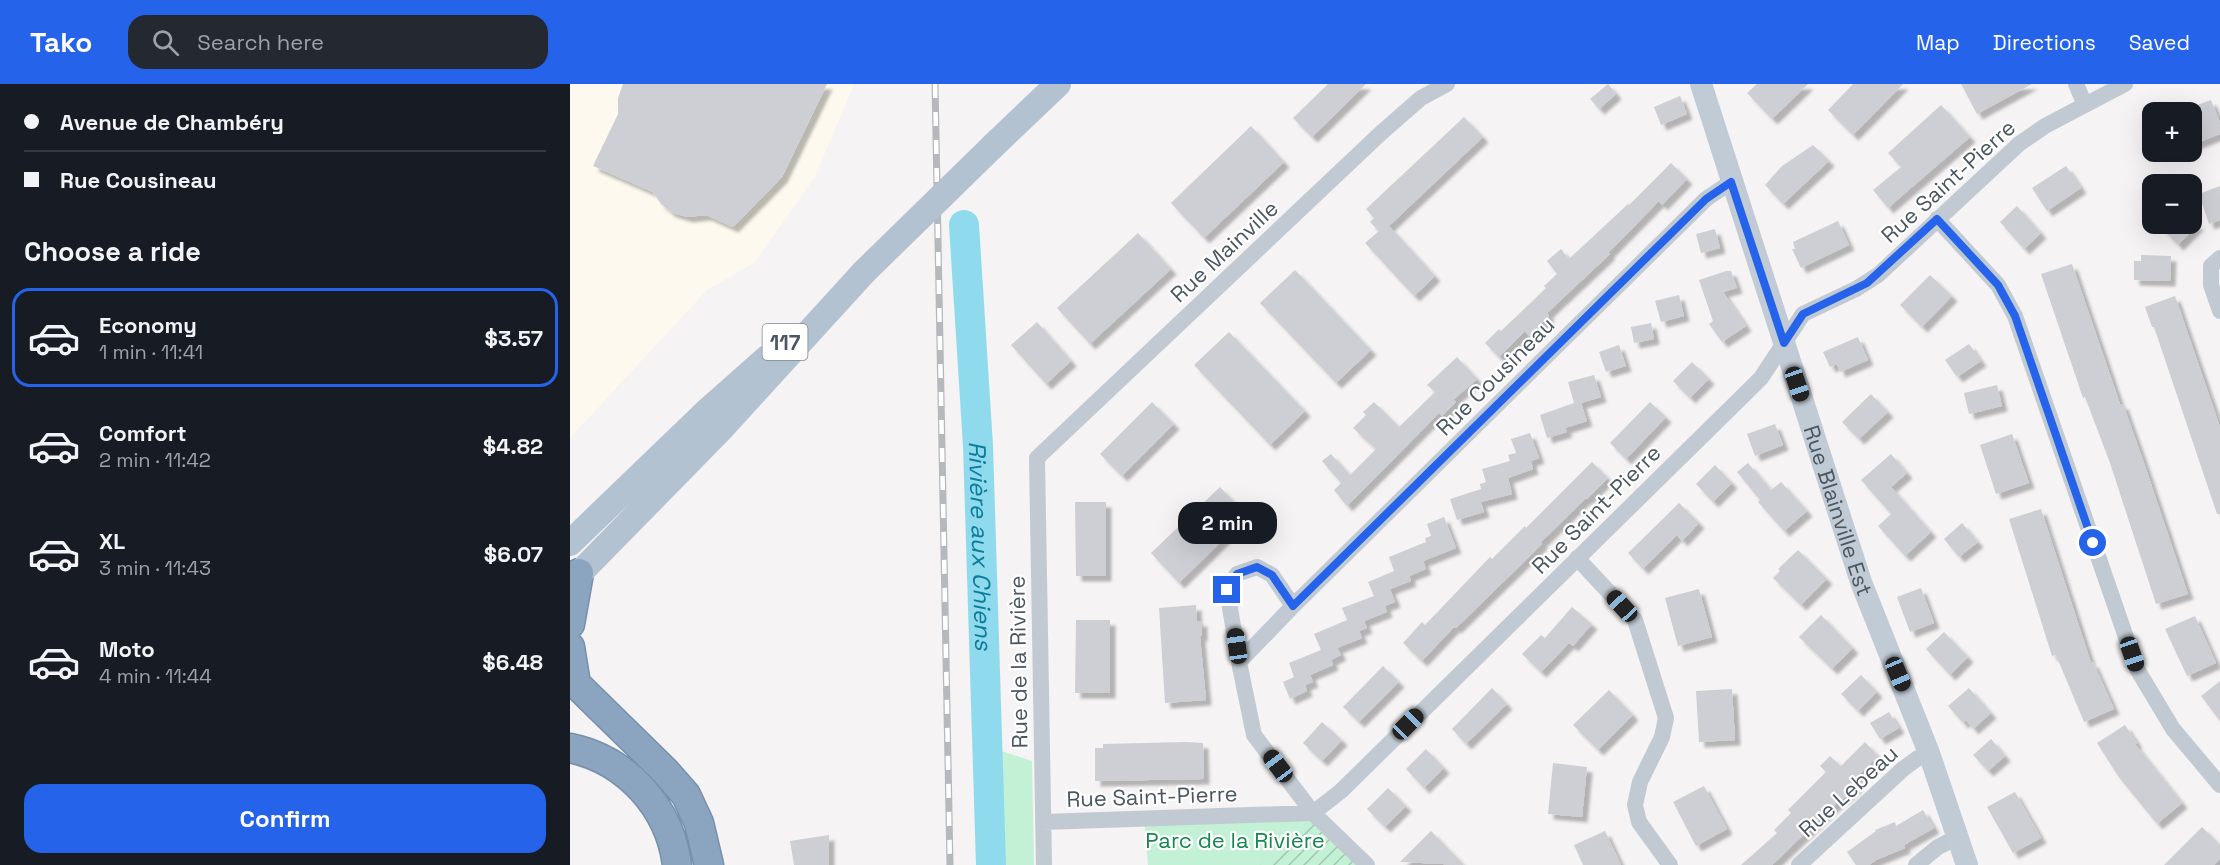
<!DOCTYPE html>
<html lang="en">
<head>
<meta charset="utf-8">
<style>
  body { margin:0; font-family:"Space Grotesk",sans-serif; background:#242831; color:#f1f3f6; height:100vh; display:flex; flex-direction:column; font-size:22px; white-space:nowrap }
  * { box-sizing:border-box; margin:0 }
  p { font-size:20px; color:#9ea1a6 }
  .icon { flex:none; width:33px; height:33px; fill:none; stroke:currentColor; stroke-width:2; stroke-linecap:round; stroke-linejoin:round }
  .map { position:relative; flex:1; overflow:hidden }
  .details { display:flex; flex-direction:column; background:#171b24; width:570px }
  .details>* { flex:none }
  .banner { display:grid; align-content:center; height:132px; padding:0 24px; background:#171b24 }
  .buttons { position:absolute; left:1572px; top:18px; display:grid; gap:12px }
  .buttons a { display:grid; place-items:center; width:60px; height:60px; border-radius:12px; background:#171b24; box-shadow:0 6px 24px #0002; font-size:30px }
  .end { position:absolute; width:27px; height:27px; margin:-14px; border:8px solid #2563eb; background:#fff; box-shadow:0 0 0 3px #fff }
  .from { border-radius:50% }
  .bubble { position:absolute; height:42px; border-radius:18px; background:#171b24; box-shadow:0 6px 24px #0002; font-size:20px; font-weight:800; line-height:42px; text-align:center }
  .car { position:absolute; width:18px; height:36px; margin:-18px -9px; border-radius:8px; box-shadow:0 0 4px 2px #0007; background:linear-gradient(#222 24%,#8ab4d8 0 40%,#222 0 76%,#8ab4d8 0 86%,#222 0) }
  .banner b { display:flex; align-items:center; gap:21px; height:57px; font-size:22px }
  .banner b+b { border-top:2px solid #363941 }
  .banner i { width:15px; height:15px; background:#f1f3f6 }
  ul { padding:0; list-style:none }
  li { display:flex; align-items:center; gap:18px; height:99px; margin:0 12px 9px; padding:0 12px; border:3px solid transparent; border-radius:18px }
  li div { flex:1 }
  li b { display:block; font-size:22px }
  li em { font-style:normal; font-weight:800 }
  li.current { border-color:#2563eb }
  li>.icon { width:54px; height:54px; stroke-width:1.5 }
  h2 { padding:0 24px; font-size:27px; line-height:72px }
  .cta { display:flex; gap:12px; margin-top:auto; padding:12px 24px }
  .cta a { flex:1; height:69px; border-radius:18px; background:#2563eb; color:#fff; font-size:24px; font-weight:800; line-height:69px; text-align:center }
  header { display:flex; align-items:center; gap:36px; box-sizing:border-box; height:84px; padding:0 30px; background:#2563eb; color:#fff }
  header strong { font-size:28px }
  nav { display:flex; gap:33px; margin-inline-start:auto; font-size:21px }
  .search { width:420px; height:54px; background:#242831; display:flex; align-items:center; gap:15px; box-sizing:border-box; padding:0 21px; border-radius:18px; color:#9ea1a6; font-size:22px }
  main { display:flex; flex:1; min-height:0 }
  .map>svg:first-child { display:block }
</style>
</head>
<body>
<header>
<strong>Tako</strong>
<div class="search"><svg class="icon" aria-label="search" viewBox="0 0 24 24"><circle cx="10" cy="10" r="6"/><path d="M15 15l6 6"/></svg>Search here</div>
<nav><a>Map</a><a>Directions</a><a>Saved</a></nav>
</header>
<main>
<section class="details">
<div class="banner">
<b><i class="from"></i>Avenue de Chambéry</b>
<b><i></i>Rue Cousineau</b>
</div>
<h2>Choose a ride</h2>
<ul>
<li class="current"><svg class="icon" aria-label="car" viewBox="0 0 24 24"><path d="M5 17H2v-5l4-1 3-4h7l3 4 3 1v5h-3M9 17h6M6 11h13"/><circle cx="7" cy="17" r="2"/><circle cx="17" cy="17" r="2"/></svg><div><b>Economy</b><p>1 min · 11:41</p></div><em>$3.57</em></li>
<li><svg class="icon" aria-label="car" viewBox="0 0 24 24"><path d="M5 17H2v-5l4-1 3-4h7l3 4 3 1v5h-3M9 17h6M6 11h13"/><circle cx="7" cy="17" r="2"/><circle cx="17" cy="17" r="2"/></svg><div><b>Comfort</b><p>2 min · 11:42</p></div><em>$4.82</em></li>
<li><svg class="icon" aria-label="car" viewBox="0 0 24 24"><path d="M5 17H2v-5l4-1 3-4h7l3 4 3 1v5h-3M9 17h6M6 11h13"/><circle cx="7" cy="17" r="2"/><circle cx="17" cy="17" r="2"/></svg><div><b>XL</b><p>3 min · 11:43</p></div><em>$6.07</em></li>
<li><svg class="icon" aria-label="car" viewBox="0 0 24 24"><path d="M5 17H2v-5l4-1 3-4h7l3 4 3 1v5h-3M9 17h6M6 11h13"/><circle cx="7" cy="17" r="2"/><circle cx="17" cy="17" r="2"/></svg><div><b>Moto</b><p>4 min · 11:44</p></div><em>$6.48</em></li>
</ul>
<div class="cta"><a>Confirm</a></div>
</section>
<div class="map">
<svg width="1650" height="781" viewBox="0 0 1650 781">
  <defs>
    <pattern id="garden-furrows" width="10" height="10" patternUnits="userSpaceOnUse" patternTransform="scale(1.5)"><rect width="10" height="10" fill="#c3f1d5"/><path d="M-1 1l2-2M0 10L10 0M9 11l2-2" fill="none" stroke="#a0c6b0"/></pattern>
    <filter id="shadow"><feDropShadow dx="5.5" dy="5.5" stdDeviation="1.5" flood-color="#0004"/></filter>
  </defs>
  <rect width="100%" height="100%" fill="#f5f3f3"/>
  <path fill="#fdf9ef" d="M 0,0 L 284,0 L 245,93 L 185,178 L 137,206 L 0,354 Z"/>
  <path fill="#c3f1d5" d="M 416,662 L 462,677 L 464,781 L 421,781 Z
    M 743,729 L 690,781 L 578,781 L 574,735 Z"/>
  <path fill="url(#garden-furrows)" d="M 743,729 L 797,781 L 690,781 Z"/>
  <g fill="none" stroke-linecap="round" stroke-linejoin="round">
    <path stroke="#90daee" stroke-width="30" id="s1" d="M 394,141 L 408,362 L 421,781"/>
  </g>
  <path fill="#cdcfd5" filter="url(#shadow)" d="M 53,0 L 257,0 L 212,93 L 163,143 L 136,131 L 117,133 L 101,128 L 91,120 L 83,108 L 23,82 L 48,30 L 48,14 Z
    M 758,0 L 796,0 L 742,53 L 723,34 Z
    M 1038,0 L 1046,10 L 1029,25 L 1020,15 Z
    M 1187,0 L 1238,0 L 1202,35 L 1177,9 Z
    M 1283,0 L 1333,0 L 1283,51 L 1258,26 Z
    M 1391,0 L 1462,0 L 1407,30 Z
    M 1110,12 L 1117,30 L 1091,41 L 1084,23 Z
    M 1641,16 L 1650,39 L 1650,50 L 1622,61 L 1622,23 Z
    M 1371,21 L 1400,53 L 1318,124 L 1303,106 L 1331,83 L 1318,69 Z
    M 894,33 L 913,53 L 819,142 L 865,192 L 844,212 L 795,159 L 809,147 L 800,138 L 804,134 L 796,125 Z
    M 681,42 L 714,78 L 634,154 L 601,119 Z
    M 1243,61 L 1259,77 L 1213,120 L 1195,101 L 1212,82 Z
    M 1101,79 L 1117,95 L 1092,121 L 1089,117 L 1038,169 L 1040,170 L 977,229 L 979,232 L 959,252 L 955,247 L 929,273 L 915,259 L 929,245 L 931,247 L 976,204 L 974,202 L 987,190 L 977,177 L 991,165 L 999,175 L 1058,120 L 1059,121 Z
    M 1496,82 L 1511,104 L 1477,127 L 1462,104 Z
    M 1650,102 L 1650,136 L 1639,140 L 1629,110 Z
    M 1447,122 L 1471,149 L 1454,165 L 1430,138 Z
    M 1268,137 L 1279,161 L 1231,184 L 1222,165 L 1225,165 L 1223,158 Z
    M 1588,140 L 1629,140 L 1608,161 Z
    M 1145,145 L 1150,164 L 1131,169 L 1126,150 Z
    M 568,149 L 601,185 L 520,260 L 487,224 Z
    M 1571,171 L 1601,172 L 1600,197 L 1564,196 L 1564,177 L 1571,177 Z
    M 1502,180 L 1550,320 L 1553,320 L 1575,382 L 1618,510 L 1586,520 L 1540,379 L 1515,313 L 1513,314 L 1471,190 Z
    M 725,186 L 801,266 L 766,299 L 690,219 Z
    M 1156,187 L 1161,187 L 1167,204 L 1153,208 L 1176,242 L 1152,258 L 1139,240 L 1143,237 L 1129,196 Z
    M 1360,191 L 1382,212 L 1352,243 L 1330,221 Z
    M 1109,211 L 1114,232 L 1091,238 L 1085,217 Z
    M 1605,212 L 1650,343 L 1650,430 L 1647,430 L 1584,243 L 1582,243 L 1575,223 Z
    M 467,238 L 501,277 L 476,300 L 441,261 Z
    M 1081,239 L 1084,255 L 1064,259 L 1061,243 Z
    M 659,248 L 735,327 L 700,361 L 624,281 Z
    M 1288,253 L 1298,276 L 1270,288 L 1267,280 L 1260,283 L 1253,268 Z
    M 1399,260 L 1411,277 L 1387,293 L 1375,276 Z
    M 1049,261 L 1056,282 L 1036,288 L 1029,268 Z
    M 887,273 L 907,295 L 883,316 L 886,318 L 872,332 L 869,329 L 777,422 L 764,406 L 771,399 L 752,377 L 761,370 L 780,391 L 806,365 L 783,344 L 796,331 L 793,328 L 804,318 L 829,343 L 865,308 L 857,301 Z
    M 1122,278 L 1139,295 L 1120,314 L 1103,297 Z
    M 1024,291 L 1031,313 L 1011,319 L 1017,337 L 995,344 L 997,348 L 977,354 L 970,331 L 1004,319 L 998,298 Z
    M 1427,301 L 1432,322 L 1399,330 L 1394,309 Z
    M 1301,310 L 1318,328 L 1289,355 L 1272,338 Z
    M 582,318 L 604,340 L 552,392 L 530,370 Z
    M 1080,318 L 1096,333 L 1056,375 L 1040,359 Z
    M 1205,340 L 1213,361 L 1185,372 L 1177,350 Z
    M 960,349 L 969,374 L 961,377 L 963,385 L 938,394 L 942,410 L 911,418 L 914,428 L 887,436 L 880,415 L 911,405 L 910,400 L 916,398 L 912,385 L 940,377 L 938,371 L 946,369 L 941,355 Z
    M 1442,350 L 1459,399 L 1426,410 L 1410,361 Z
    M 1321,370 L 1337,389 L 1321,403 L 1361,448 L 1335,472 L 1308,442 L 1321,430 L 1291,396 Z
    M 1022,378 L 1038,394 L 1017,415 L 1016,414 L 971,458 L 972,460 L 886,544 L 884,543 L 852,577 L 833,559 L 852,538 L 855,541 L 920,473 L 922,475 L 955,442 L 956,444 Z
    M 1178,379 L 1201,406 L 1211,398 L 1237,427 L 1214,447 L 1188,418 L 1190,416 L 1167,388 Z
    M 1145,381 L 1162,399 L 1143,418 L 1126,400 Z
    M 650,403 L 677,432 L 609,499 L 581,469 Z
    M 505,418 L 536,418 L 536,492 L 506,492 Z
    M 1109,419 L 1129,439 L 1112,457 L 1107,451 L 1073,485 L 1058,469 Z
    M 1471,425 L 1521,579 L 1523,578 L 1544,625 L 1514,638 L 1486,571 L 1482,572 L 1439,435 Z
    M 874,433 L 886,464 L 853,477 L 856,485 L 839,492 L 841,497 L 820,505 L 825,518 L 815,522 L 817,528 L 794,537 L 797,544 L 789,547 L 792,554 L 767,564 L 771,571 L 761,576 L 763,581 L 740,591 L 743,598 L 735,601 L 737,607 L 720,615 L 713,598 L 724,593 L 719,579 L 751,566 L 744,550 L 777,536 L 772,524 L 804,512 L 798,498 L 824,487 L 819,473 L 856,458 L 855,454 L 861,452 L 857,440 Z
    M 1392,439 L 1408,458 L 1389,473 L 1374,455 Z
    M 1228,466 L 1257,495 L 1231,521 L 1203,494 L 1210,487 L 1208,485 Z
    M 1351,504 L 1364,539 L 1340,548 L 1327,513 Z
    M 1129,505 L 1142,553 L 1108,562 L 1095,514 Z
    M 626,521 L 627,537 L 632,537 L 632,552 L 630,552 L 636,616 L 595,619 L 589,524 Z
    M 1002,523 L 1022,540 L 1003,562 L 999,559 L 971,588 L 952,570 L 971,551 L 975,554 Z
    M 1251,531 L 1283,564 L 1262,585 L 1229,553 Z
    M 1625,532 L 1646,579 L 1617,592 L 1595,545 Z
    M 506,536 L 540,536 L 540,609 L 505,609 Z
    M 1374,548 L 1398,573 L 1380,591 L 1356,565 Z
    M 813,582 L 829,598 L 789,638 L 773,623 Z
    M 1291,591 L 1307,608 L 1288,627 L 1271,610 Z
    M 1650,597 L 1650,637 L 1631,612 Z
    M 922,604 L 937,620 L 896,660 L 882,645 Z
    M 1399,604 L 1421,629 L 1403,645 L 1396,636 L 1393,639 L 1378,622 Z
    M 1162,605 L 1165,656 L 1129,658 L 1126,607 Z
    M 1039,606 L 1063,631 L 1028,666 L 1003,641 Z
    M 1319,628 L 1329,644 L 1310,655 L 1300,639 Z
    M 752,638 L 772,656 L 752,677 L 733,659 Z
    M 1555,641 L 1567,659 L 1565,660 L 1612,719 L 1587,740 L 1548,692 L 1527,659 Z
    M 1421,655 L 1435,672 L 1418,687 L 1403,671 Z
    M 615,658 L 633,659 L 634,695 L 525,697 L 525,664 L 533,664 L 533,660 Z
    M 1295,658 L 1308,672 L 1283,697 L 1287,702 L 1272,716 L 1271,715 L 1202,781 L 1171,781 L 1207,749 L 1204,746 L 1221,729 L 1218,726 L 1256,688 L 1250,682 L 1260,672 L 1271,682 Z
    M 856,665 L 874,684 L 854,704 L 836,685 Z
    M 983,679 L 1017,683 L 1012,733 L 978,730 Z
    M 1134,702 L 1157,745 L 1126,762 L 1103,718 Z
    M 818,704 L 836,722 L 815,743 L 797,725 Z
    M 1445,708 L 1471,754 L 1443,769 L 1417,723 Z
    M 1353,726 L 1364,744 L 1334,761 L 1335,764 L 1306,776 L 1299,781 L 1286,781 L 1277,768 L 1306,747 L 1305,746 L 1325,738 L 1326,742 Z
    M 1632,743 L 1650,761 L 1650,775 L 1644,781 L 1594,781 Z
    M 861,747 L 889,776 L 894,781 L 830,778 Z
    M 1035,747 L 1051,781 L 1013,781 L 1004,761 Z
    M 259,751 L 259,781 L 224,781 L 220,757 Z"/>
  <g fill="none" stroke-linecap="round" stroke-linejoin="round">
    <defs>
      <path id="highway" d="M 0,540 L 9,489
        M 0,563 L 6,600
        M 0,594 L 95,687 L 116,711 L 129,739 L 139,781
        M 0,664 C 57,676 100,724 107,781"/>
    </defs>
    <use href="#highway" stroke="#7690ad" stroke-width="31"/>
    <path stroke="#c1cad2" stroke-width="16" d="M 1506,0 L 1515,21
      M 1367,135 L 1428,201 L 1445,232 L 1567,585 L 1603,645 L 1650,701
      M 1650,174 L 1641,182 L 1641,201 L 1650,227
      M 1007,474 L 1065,536 L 1096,634 L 1092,653 L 1070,698 L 1065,721 L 1069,738 L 1100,781
      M 669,578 L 657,506 L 667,490 L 687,483 L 702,491 L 723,522
      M 473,738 L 743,729 L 771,707 L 1183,302 L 1191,294 L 1233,230 L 1286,205 L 1308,191 L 1449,60 L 1475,42 L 1555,0
      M 474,781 L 467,374 L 811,49 L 851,14 L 877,0
      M 797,781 L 743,729 L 684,651 L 669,578 L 723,522 L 1136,115 L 1161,98
      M 1229,781 L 1333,685 L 1348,674 L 1359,669
      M 1346,781 L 1368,763 L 1388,753"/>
    <path stroke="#c1cbd6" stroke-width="22" id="s2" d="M 1131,0 L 1291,498 L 1359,669 L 1397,781"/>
    <path stroke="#b3c2d1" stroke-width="26" d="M 423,62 L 488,0
      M 0,459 L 136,328 L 197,274
      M 0,499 L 150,346 L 294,188"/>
    <use href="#highway" stroke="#8ba5c1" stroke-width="28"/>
    <defs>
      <path id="rail" d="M 365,0 L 380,781"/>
    </defs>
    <use href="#rail" stroke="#b5b8bd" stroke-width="7"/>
    <use href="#rail" stroke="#fff" stroke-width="4.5" stroke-dasharray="14" stroke-linecap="butt"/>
    <path stroke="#b3c2d1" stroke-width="26" d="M 294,188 L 423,62"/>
  </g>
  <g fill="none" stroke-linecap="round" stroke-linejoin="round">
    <path stroke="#2563eb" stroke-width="8" d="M 657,506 L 667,490 L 687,483 L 702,491 L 723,522 L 1136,115 L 1161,98 L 1214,259 L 1233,230 L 1297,199 L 1367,135 L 1428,201 L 1445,232 L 1523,459"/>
  </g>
  <g text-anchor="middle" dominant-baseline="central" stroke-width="4.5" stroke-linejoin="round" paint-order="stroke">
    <rect fill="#fff" stroke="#808990" stroke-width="1.5" x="192.5" y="240" width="45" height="36" rx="4.5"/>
    <g font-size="21" font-weight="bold" fill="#4a5661">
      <text x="215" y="258">117</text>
    </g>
    <g font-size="22" fill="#4a5661" stroke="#fff">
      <text transform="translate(1378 97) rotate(-42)">Rue Saint-Pierre</text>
      <text transform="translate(654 167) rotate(-43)">Rue Mainville</text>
      <text transform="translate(925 292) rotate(-45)">Rue Cousineau</text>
      <text transform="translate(1026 425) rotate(-45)">Rue Saint-Pierre</text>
      <text stroke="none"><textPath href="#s2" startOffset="448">Rue Blainville Est</textPath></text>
      <text transform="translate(448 578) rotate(-91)">Rue de la Rivière</text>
      <text transform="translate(1278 707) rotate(-42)">Rue Lebeau</text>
      <text transform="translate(582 712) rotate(-2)">Rue Saint-Pierre</text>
    </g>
    <g font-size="22" fill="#17864f" stroke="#fff">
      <text x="665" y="756">Parc de la Rivière</text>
    </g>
    <g font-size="24" font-style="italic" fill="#0c7c9b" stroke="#fff">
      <text stroke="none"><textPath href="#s1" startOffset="321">Rivière aux Chiens</textPath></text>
    </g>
  </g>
</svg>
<div class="buttons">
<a>+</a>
<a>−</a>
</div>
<i class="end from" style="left:1523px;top:459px"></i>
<i class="end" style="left:657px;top:506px"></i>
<div class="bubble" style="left:608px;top:418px;width:99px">2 min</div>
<i class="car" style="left:1227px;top:300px;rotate:161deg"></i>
<i class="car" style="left:1052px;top:522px;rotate:317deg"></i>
<i class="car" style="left:667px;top:562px;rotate:352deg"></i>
<i class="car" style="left:1562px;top:570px;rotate:161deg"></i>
<i class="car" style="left:1328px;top:590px;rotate:157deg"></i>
<i class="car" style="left:838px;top:640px;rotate:45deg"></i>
<i class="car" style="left:708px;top:682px;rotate:323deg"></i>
</div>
</main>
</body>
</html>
